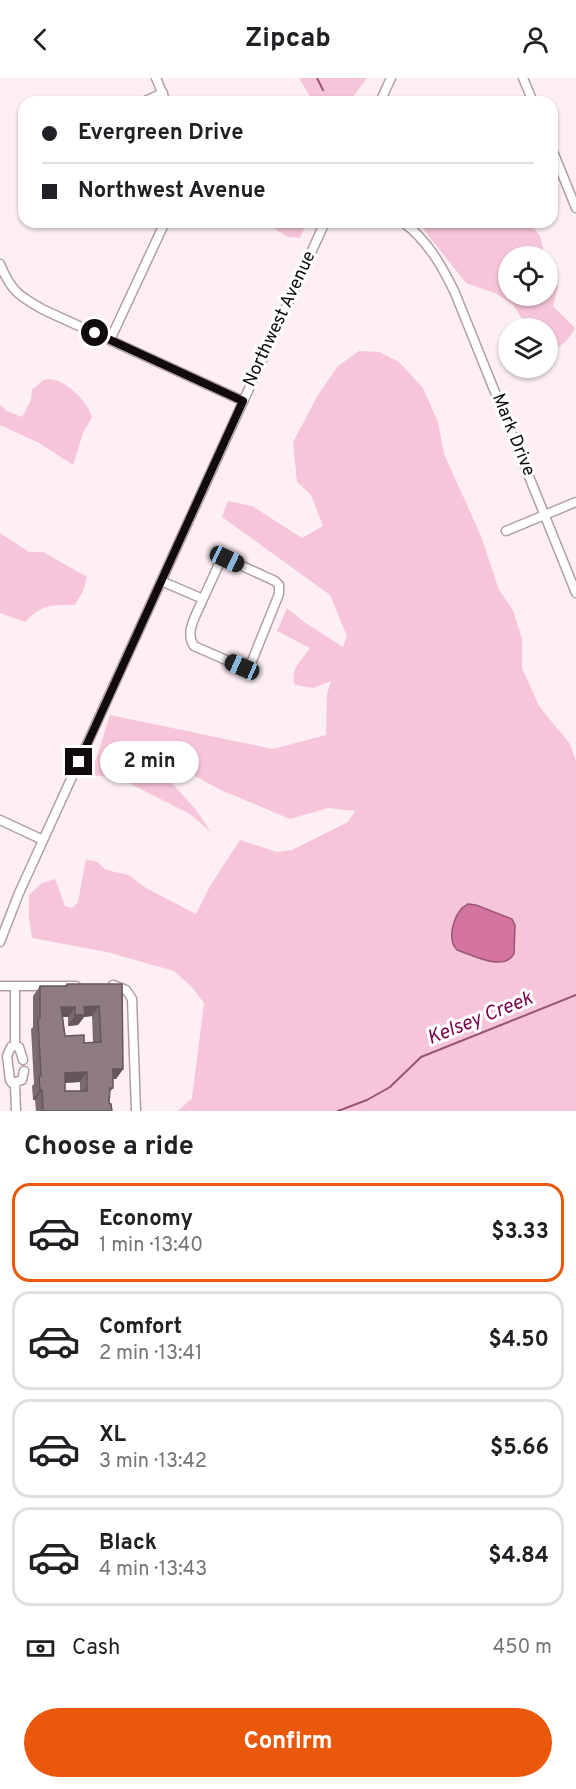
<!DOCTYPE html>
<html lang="en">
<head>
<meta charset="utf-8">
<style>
  body { margin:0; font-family:Overpass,sans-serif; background:#f6f6f6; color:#202124; height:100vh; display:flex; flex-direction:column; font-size:22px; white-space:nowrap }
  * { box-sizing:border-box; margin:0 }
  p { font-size:20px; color:#757577 }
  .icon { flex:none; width:33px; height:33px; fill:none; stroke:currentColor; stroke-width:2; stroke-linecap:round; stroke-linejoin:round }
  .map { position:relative; height:1033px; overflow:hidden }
  .sheet { display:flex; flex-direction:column; background:#fff; flex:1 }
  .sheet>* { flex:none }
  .banner { position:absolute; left:18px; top:18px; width:540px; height:132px; border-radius:18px; box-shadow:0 2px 4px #0004; display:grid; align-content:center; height:132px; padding:0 24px; background:#fff }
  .tools { position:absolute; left:498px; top:168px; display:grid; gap:12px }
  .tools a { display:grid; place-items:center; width:60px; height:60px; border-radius:50%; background:#fff; box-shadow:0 2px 4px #0004; font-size:30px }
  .end { position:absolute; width:27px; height:27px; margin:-14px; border:8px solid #120b0e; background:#fff; box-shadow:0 0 0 3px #fff }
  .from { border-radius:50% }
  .bubble { position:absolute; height:42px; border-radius:21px; background:#fff; box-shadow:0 2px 4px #0004; font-size:20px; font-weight:700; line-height:42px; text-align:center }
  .car { position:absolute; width:18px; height:36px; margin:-18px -9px; border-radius:8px; box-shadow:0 0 4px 2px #0007; background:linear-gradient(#222 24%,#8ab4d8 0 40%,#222 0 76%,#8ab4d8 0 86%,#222 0) }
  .banner b { display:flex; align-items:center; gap:21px; height:57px; font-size:22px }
  .banner b+b { border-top:2px solid #e0e0e0 }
  .banner i { width:15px; height:15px; background:#202124 }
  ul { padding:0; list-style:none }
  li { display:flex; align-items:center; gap:18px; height:99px; margin:0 12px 9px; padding:0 12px; border:3px solid #e0e0e0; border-radius:18px }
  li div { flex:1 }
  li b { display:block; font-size:22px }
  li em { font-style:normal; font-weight:700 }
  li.on { border-color:#ea580c }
  li>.icon { width:54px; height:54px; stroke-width:1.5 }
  h2 { padding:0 24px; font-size:27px; line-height:72px }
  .pay { display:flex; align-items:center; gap:15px; height:66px; padding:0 24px; font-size:22px }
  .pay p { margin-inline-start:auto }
  .primary-button { display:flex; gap:12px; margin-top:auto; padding:12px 24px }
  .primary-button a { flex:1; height:69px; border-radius:36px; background:#ea580c; color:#fff; font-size:24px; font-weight:700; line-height:69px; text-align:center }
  header { display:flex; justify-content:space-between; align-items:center; height:78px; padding:0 24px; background:#fff; font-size:27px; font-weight:700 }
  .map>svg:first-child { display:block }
</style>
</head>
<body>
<header><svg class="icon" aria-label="back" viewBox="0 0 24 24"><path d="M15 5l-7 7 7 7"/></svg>Zipcab<svg class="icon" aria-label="person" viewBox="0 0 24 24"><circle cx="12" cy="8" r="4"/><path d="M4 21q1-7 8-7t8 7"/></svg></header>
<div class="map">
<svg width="576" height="1033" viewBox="0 0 576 1033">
  <rect width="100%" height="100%" fill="#fdeff4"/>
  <path fill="#f6c5d9" d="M 299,0 L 367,0 L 349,24 L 313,24 Z
    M 264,144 L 307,144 L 300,160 L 288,159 Z
    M 424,144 L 529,144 L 540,158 L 545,178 L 508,178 L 508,218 L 548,218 L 548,188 L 558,209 L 553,228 L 575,250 C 569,263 560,269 548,274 L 548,250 L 528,250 L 513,227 L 497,216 L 466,205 L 424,152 Z
    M 359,273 L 379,274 L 399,284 L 423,310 L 438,344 L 444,376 L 481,458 L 499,512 L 513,532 L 522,561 L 522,590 L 539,628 L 570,666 L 576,683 L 576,1033 L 178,1033 L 192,1020 L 204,925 L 191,908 L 174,893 L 107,874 L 32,860 L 29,839 L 29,817 L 42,805 L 55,801 L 65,828 L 72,830 L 78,824 L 86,781 L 97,784 L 106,792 L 129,797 L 146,810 L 196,836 L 210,808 L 240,762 L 277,774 L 292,772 L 348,744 L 355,733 L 328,730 L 290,741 L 221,712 L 180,690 L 164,696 L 196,732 L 211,754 L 190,736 L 119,700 L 91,697 L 110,637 L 273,671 L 326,657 L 327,616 L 331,603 L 313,610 L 295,607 C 289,592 302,582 310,570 L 277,553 L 287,530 L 304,544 L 343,569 L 347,558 L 330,517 L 222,439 L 228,423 L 252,428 L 302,460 L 323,448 L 311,417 L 297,404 L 293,364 L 318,317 L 338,288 Z
    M 51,301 C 68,304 87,323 92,339 L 83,355 L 73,387 L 39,365 L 0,347 L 0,327 L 7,333 L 22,339 L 31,322 L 32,312 L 43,302 Z
    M 0,455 L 29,474 L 43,474 L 87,499 L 83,513 L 75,527 C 50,527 43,526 25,544 L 0,535 Z"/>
  <path fill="#d375a0" stroke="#995574" stroke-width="1.5" d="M 468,826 L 476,827 L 512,841 L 515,847 L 514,876 C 504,894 472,877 457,872 C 446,860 454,833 468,826 Z"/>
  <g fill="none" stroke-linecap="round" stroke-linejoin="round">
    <path stroke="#995574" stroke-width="2" d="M 317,0 L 323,12
      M 338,1033 L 367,1022 L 390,1009 L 421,979 L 576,917"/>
    <defs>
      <path id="minor" d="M 156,0 L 166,24
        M 523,0 L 533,24
        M 143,24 L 163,15
        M 380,24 L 391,0
        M 552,71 L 576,130
        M 403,144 C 428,163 442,188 455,215 L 576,515
        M 0,186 C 11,213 19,218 44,232 L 243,323
        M 110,262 L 165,144
        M 506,453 L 576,424
        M 161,503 L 203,521 C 197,536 184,554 194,568 L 242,589 L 252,583 L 279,516 L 279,507 L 275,503 L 227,481 L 219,486 L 203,521
        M 0,742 L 43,762
        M 0,864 L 19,815 L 325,144
        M 113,907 L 126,912 L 132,921 L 136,1033
        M 0,908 L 76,908
        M 15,908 L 15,968
        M 23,982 L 19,969 L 15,968 L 11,969 L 7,978 L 10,1002 L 12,1005 L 22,1002 L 24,993
        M 15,1006 L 16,1033"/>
    </defs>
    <use href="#minor" stroke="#b29da5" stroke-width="11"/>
    <use href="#minor" stroke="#fff" stroke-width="8"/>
  </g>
  <path fill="#7b6a71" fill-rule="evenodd" d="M 67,906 L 122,906 L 123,991 L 116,1001 L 113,1001 L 113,1010 L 110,1014 L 109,1025 L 112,1033 L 36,1033 L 35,1022 L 33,1022 L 32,1008 L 34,1006 L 31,951 L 33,949 L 33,918 L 40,908 L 65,908 ZM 92,938 L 93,964 L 84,965 L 65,958 L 63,939 L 68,939 L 68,948 L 78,947 L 84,939 ZM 80,1004 L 80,1013 L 65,1013 L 65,1005 Z"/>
  <path fill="#64565c" d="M 99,928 L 92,938 L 84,939 L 78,947 L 68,948 L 75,937 L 84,929 Z
    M 61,929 L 75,929 L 68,939 L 54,939 Z
    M 113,991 L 123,991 L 116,1001 L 106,1001 Z
    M 87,994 L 80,1004 L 57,1005 L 65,995 Z
    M 40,1012 L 42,1012 L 35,1022 L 33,1022 Z"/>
  <path fill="#8f7b83" stroke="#64565c" stroke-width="1.5" fill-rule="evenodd" d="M 67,906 L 122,906 L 123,991 L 113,991 L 113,1010 L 110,1010 L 109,1025 L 111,1026 L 112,1033 L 43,1033 L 42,1012 L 40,1012 L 39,998 L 41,998 L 38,941 L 40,940 L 40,908 L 67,908 ZM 99,928 L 101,964 L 84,965 L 84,957 L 65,958 L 61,929 L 75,929 L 75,937 L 85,937 L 84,929 ZM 87,994 L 87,1013 L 65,1013 L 65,995 Z"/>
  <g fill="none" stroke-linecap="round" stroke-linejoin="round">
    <path stroke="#120b0e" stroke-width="8" d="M 79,684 L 243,323 L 95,255"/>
  </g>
  <g text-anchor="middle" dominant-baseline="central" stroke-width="6" stroke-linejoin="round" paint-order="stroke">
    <g font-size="18" fill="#120b0e" stroke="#fff">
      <text transform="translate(280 241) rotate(-65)">Northwest Avenue</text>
      <text transform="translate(513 357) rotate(68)">Mark Drive</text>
    </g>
    <g font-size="20" font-style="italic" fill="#7b044c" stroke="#fff">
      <text transform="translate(480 941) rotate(-22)">Kelsey Creek</text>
    </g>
  </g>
</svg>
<div class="tools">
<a><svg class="icon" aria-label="locate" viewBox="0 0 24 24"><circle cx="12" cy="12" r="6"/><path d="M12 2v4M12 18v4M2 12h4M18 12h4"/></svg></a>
<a><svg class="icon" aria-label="layers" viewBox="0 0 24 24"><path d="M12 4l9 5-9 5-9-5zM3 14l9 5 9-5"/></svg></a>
</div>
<i class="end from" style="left:95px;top:255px"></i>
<i class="end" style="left:79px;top:684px"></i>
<div class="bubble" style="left:100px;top:663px;width:99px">2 min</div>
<i class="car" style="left:227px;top:481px;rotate:115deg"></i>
<i class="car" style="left:242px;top:589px;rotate:294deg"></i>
<div class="banner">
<b><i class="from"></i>Evergreen Drive</b>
<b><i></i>Northwest Avenue</b>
</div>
</div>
<section class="sheet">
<h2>Choose a ride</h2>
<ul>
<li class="on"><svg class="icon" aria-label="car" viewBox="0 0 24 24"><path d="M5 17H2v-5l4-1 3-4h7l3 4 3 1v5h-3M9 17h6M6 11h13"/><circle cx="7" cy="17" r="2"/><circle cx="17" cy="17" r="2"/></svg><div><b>Economy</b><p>1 min · 13:40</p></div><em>$3.33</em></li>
<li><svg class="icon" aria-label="car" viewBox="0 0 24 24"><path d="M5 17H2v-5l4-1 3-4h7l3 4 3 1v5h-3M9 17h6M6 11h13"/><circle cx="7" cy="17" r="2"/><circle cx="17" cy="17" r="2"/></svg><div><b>Comfort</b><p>2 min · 13:41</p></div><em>$4.50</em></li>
<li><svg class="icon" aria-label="car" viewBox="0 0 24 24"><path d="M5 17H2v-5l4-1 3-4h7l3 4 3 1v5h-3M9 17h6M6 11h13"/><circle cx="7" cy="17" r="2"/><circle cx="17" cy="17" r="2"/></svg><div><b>XL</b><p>3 min · 13:42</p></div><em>$5.66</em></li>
<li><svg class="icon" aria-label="car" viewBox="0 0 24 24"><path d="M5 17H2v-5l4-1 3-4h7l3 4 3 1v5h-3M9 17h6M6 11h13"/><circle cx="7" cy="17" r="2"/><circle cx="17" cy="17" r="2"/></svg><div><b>Black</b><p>4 min · 13:43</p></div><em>$4.84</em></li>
</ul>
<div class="pay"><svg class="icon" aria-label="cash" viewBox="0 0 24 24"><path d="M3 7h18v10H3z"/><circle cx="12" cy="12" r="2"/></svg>Cash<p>450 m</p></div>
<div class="primary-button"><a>Confirm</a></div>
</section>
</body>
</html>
